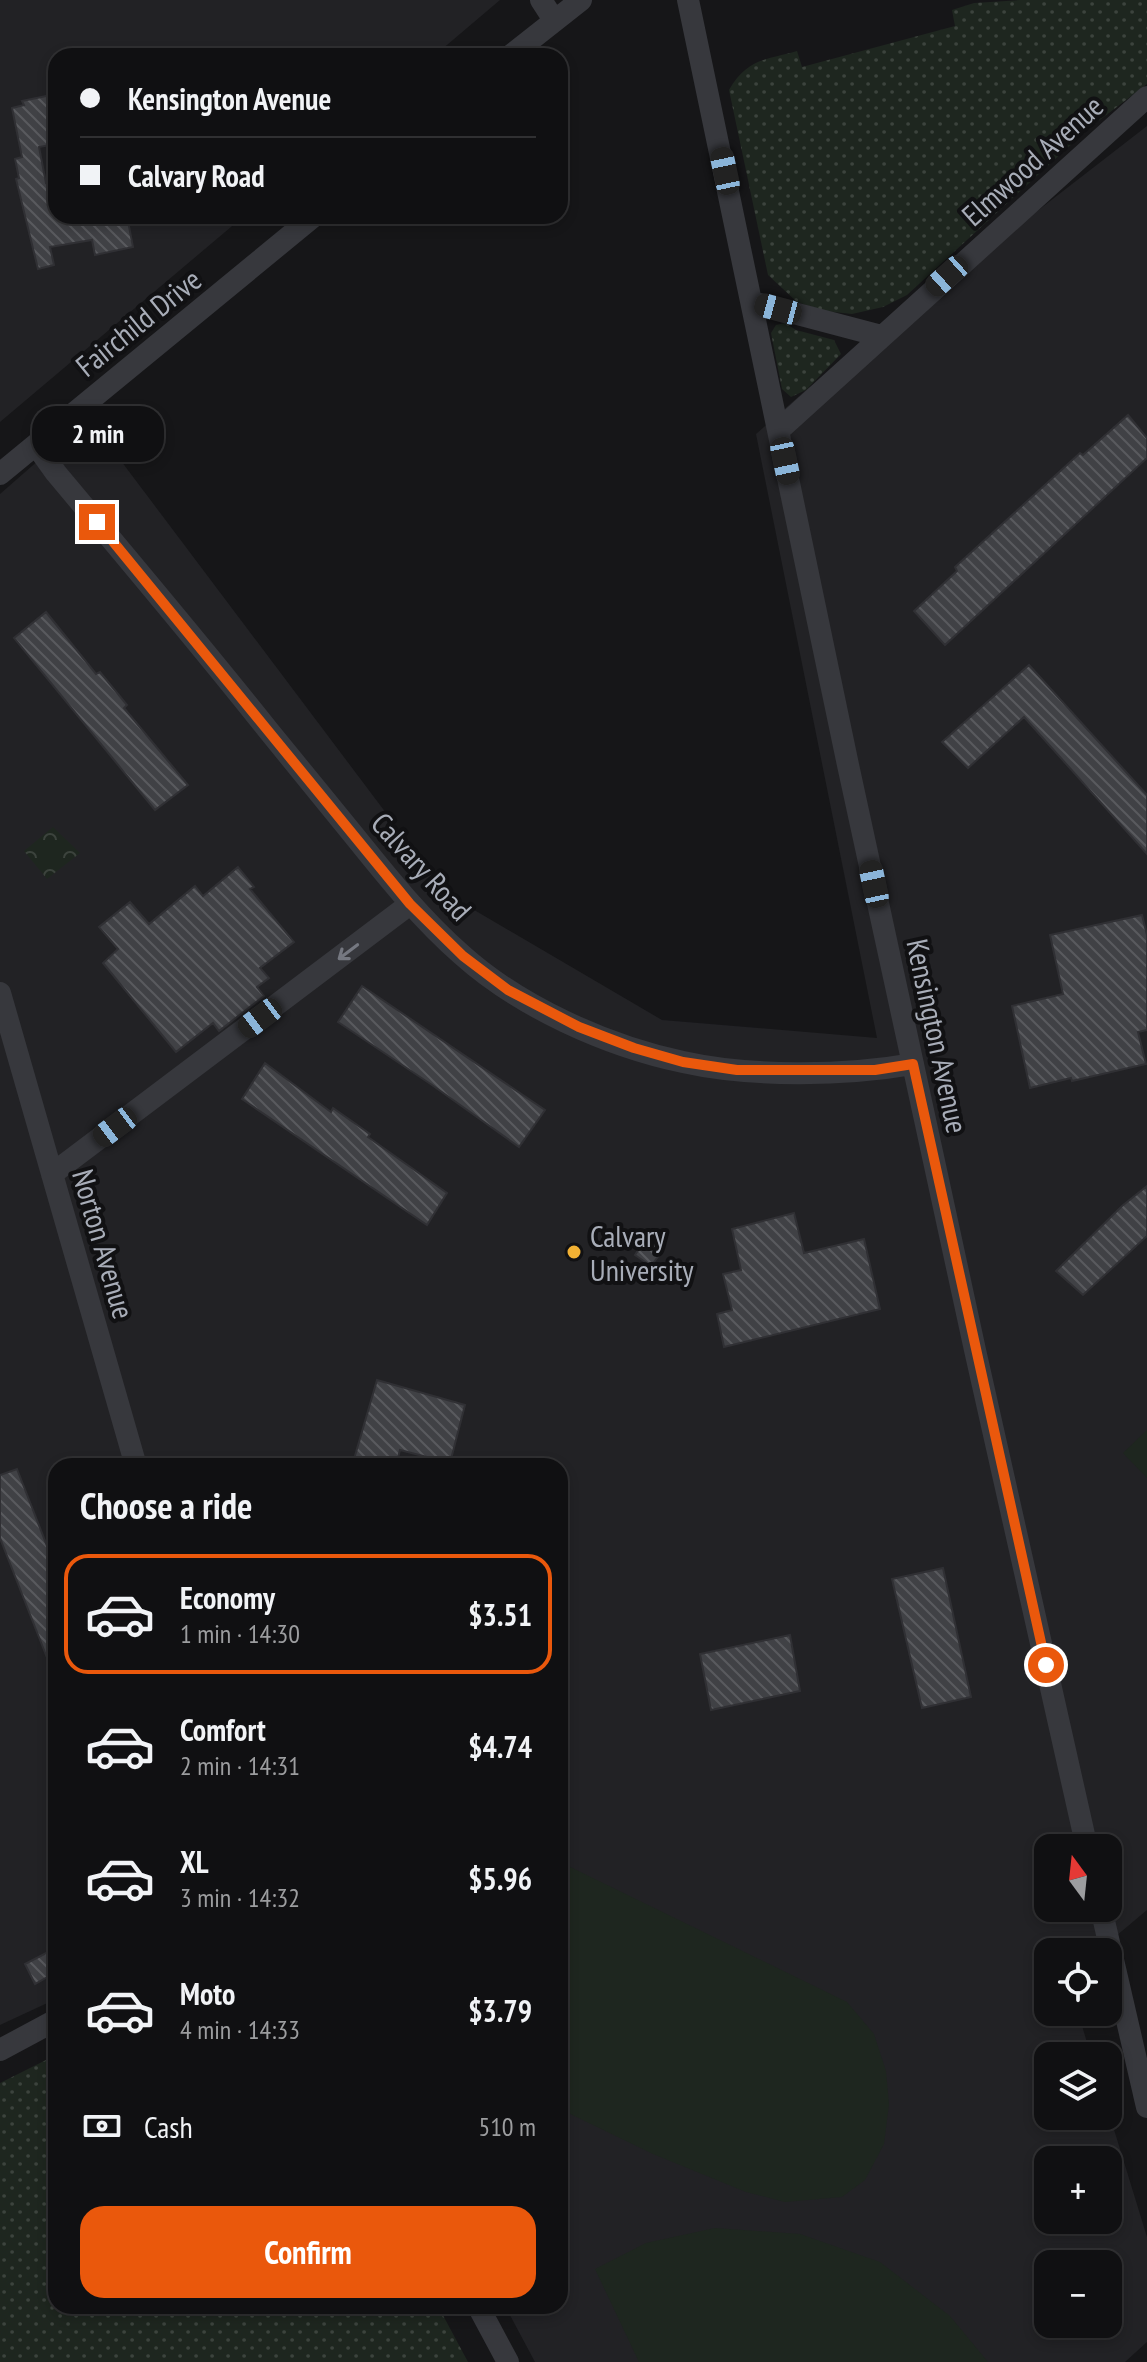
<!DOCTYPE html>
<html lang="en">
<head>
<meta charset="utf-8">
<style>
  body { margin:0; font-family:"PT Sans Narrow",sans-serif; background:#19191b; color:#f1f3f6; height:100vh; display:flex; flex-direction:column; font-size:30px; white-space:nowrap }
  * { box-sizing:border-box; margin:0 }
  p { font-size:26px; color:#9c9d9f }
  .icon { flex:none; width:44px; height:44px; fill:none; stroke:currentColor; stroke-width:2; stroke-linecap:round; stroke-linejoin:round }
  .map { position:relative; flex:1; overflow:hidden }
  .details { position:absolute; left:48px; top:1458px; width:520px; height:856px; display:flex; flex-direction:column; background:#101012; border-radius:24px; box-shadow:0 4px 12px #0003,0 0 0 2px #303032 }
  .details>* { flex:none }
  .guide { position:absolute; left:48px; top:48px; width:520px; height:176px; border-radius:24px; box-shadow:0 4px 12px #0003,0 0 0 2px #303032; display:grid; align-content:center; height:176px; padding:0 32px; background:#101012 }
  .needle { width:52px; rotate:345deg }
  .tools { position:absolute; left:1034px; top:1834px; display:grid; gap:16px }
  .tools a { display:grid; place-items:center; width:88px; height:88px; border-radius:16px; background:#101012; box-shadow:0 4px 12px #0003,0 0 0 2px #303032; font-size:40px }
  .end { position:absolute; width:36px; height:36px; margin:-18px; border:10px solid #ea580c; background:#fff; box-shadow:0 0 0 4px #fff }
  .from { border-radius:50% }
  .bubble { position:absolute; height:56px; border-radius:24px; background:#101012; box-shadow:0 4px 12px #0003,0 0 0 2px #303032; font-size:26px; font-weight:800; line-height:56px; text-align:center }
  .car { position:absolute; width:24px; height:48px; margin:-24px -12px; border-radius:10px; box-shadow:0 0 6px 2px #0007; background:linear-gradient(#222 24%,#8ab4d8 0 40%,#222 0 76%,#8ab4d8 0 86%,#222 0) }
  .guide b { display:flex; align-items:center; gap:28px; height:76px; font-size:30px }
  .guide b+b { border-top:2px solid #303032 }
  .guide i { width:20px; height:20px; background:#f1f3f6 }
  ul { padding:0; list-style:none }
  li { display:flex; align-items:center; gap:24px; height:120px; margin:0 16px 12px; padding:0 16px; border:4px solid transparent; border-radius:24px }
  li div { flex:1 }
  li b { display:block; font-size:30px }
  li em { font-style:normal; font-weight:800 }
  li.selected { border-color:#ea580c }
  li>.icon { width:72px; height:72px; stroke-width:1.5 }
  h2 { padding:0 32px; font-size:36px; line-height:96px }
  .pay { display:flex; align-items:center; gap:20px; height:88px; padding:0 32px; font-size:30px }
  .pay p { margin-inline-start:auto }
  .button { display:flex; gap:16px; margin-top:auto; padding:16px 32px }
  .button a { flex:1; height:92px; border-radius:24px; background:#ea580c; color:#fff; font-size:32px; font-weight:800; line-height:92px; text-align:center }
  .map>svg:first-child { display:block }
</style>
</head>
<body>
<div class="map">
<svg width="1147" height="2362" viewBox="0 0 1147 2362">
  <defs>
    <pattern id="grass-dots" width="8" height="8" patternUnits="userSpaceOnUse" patternTransform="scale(2)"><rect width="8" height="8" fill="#1e261f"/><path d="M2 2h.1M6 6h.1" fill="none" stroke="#3c433d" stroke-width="1.8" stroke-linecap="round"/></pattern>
    <pattern id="forest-crowns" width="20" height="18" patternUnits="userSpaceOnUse" patternTransform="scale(2)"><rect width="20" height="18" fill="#1e261f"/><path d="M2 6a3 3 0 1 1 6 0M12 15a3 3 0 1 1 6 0" fill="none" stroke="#3c433d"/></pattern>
    <pattern id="building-back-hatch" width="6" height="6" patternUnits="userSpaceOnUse" patternTransform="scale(2)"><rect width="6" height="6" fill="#404145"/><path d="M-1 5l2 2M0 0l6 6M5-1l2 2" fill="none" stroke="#595a5e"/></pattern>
  </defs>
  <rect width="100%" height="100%" fill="#161618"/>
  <path fill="#222225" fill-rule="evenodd" d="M 0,0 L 500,0 L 434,56 L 56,56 L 56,216 L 244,216 L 0,422 Z
    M 1147,126 L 1147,1910 L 1097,1952 L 1048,1952 L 1048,2012 L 1078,2012 L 1091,2056 L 1048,2056 L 1048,2116 L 1108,2116 L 1108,2110 L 1147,2237 L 1147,2342 L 1125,2362 L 535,2362 L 505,2306 L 560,2306 L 560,1466 L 56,1466 L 56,1999 L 0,2025 L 0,494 L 88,417 L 447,894 L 662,1020 L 877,1038 L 756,434 L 806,390 ZM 1048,1848 L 1108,1848 L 1108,1908 L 1048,1908 ZM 1048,2160 L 1108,2160 L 1108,2220 L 1048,2220 ZM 1048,2264 L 1108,2264 L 1108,2324 L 1048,2324 Z"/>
  <path fill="url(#grass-dots)" d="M 1020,0 L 1147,0 L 1147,84 L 1088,129 L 907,295 L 883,307 L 852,314 L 825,311 L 797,302 L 768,275 L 729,90 C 747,59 765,60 797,51 L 802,67 L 955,26 L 952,10 L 974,3 Z
    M 785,323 L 796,330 L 834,340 L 841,354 L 806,390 L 791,397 L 782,389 L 771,333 L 776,325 Z
    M 56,2055 L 56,2306 L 438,2306 L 468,2362 L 0,2362 L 0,2083 Z"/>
  <path fill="url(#forest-crowns)" d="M 53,827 L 80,853 L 47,879 L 24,851 Z"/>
  <path fill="#1e261f" d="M 1147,1430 L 1147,1478 L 1123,1453 Z
    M 560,1862 L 847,2002 L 874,2034 L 886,2071 L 889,2104 L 884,2144 L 865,2180 L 842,2197 L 785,2202 L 746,2192 L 653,2154 L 560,2109 Z
    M 715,2228 L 800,2234 L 880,2262 L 950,2316 L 988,2362 L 639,2362 L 595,2269 L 646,2243 Z"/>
  <path fill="url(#building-back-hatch)" stroke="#303034" stroke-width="2" d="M 56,94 L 56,144 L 39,147 L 46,183 L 56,181 L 56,216 L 127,216 L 133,247 L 95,255 L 92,240 L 50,247 L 54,265 L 38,269 L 16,179 L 19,178 L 15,159 L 22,157 L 12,108 L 24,105 L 22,101 Z
    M 1128,415 L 1147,438 L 1147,458 L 945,645 L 914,611 L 957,571 L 955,567 L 1080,453 L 1083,455 Z
    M 46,612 L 96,674 L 100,672 L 127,705 L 124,708 L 188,785 L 155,810 L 14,638 Z
    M 1029,665 L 1147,795 L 1147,854 L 1024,717 L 968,768 L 942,742 Z
    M 238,867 L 254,887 L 250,889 L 294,942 L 260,968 L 269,978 L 257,987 L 264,996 L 219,1031 L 213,1023 L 176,1052 L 103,963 L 118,949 L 99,927 L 130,902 L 149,924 L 195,886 L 203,896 Z
    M 1142,915 L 1147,935 L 1147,1030 L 1138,1032 L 1146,1064 L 1072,1081 L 1071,1078 L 1030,1088 L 1012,1006 L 1063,994 L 1050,935 Z
    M 362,986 L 545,1110 L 519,1147 L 432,1085 L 338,1022 Z
    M 265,1063 L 331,1112 L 333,1108 L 370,1134 L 368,1137 L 447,1193 L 427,1225 L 242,1099 Z
    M 1147,1186 L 1147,1236 L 1083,1295 L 1056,1271 L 1122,1206 Z
    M 794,1213 L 804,1253 L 864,1239 L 880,1309 L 724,1347 L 717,1314 L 732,1310 L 723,1274 L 741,1270 L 732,1229 Z
    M 646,1238 L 663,1250 L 651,1266 L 635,1255 Z
    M 377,1380 L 465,1405 L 450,1463 L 400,1450 L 396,1466 L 352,1466 Z
    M 17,1469 L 56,1569 L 55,1678 L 0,1538 L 0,1475 Z
    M 943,1568 L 971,1697 L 922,1708 L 892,1579 Z
    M 790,1635 L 800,1691 L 711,1710 L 700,1654 Z
    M 56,1948 L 56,1972 L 35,1984 L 25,1964 Z"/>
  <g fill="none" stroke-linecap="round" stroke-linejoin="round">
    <path stroke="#37383d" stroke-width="22" d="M 541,0 L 554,20
      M 688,0 L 848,765 L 975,1350 L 1087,1848
      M 510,56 L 581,0
      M 752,302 L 881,336
      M 779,430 L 1147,97
      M 36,445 L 56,473 C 127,558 199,643 268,730 C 297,766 327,802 356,838 C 389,879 422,920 462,955 C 520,1007 607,1046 683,1062 C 750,1077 845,1076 913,1064
      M 0,474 L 314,216
      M 0,993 L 136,1466
      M 52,1174 L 410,904
      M 1101,1908 L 1147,2107
      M 0,2050 L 56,2020
      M 478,2306 L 508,2362"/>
  </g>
  <defs><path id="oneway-shaft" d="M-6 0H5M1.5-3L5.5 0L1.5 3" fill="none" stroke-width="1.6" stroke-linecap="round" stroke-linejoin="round" transform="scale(2)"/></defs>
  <use stroke="#757881" href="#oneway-shaft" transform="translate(348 952) rotate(143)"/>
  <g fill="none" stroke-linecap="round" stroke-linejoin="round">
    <path stroke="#ea580c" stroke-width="10" d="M 97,522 L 410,904 L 463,956 L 508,990 L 579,1027 L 634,1048 L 683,1062 L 737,1070 L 875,1070 L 913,1064 L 1046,1665"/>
  </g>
  <circle fill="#f2b134" stroke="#111113" stroke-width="3" cx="574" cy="1252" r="8"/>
  <g text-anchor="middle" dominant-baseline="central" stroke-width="8" stroke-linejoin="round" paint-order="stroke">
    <g font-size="30" fill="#a8adb8" stroke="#111113">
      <text transform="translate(1032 160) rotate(-42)">Elmwood Avenue</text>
      <text transform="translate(138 322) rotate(-39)">Fairchild Drive</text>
      <text transform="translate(422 866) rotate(48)">Calvary Road</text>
      <text transform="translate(938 1036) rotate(78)">Kensington Avenue</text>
      <text transform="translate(104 1244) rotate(74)">Norton Avenue</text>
    </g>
    <g font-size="30" fill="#a8adb8" stroke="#111113" text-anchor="start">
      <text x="590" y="1235">Calvary<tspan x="590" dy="34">University</tspan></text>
    </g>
  </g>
</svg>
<div class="tools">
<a><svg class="needle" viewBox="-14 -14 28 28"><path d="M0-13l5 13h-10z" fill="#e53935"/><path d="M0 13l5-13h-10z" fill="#9c9d9f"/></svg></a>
<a><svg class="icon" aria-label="locate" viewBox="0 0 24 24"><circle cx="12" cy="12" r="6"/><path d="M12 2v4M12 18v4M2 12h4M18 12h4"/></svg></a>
<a><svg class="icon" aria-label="layers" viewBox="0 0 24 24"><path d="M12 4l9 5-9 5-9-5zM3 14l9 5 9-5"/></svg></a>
<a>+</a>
<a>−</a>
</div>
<i class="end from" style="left:1046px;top:1665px"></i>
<i class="end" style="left:97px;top:522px"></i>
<div class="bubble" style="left:32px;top:406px;width:132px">2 min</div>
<i class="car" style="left:725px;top:171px;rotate:348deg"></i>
<i class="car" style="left:947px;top:276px;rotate:228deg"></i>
<i class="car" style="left:778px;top:309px;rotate:285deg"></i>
<i class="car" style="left:785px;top:461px;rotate:168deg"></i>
<i class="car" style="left:874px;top:884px;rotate:348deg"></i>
<i class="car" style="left:260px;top:1018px;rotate:233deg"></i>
<i class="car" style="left:115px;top:1127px;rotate:233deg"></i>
<div class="guide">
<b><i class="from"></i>Kensington Avenue</b>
<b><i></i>Calvary Road</b>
</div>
<section class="details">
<h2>Choose a ride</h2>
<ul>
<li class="selected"><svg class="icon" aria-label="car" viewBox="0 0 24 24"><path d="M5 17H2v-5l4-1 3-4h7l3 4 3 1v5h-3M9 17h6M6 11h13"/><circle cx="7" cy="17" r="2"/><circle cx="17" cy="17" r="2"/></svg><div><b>Economy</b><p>1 min · 14:30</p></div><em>$3.51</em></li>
<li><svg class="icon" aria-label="car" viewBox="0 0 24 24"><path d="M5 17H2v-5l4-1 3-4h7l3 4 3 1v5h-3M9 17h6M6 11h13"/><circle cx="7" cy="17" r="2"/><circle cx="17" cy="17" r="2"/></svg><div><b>Comfort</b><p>2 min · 14:31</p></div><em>$4.74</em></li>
<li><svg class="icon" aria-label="car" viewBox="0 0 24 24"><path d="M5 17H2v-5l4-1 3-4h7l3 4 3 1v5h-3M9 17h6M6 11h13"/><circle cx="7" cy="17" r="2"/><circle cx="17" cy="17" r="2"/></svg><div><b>XL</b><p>3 min · 14:32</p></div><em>$5.96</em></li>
<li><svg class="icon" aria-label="car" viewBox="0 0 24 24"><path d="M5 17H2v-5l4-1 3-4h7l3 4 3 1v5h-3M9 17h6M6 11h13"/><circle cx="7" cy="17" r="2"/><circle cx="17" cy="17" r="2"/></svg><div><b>Moto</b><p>4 min · 14:33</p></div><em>$3.79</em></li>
</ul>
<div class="pay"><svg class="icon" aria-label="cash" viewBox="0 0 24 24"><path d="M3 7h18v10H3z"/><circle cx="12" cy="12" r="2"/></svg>Cash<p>510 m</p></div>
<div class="button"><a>Confirm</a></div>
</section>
</div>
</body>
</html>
